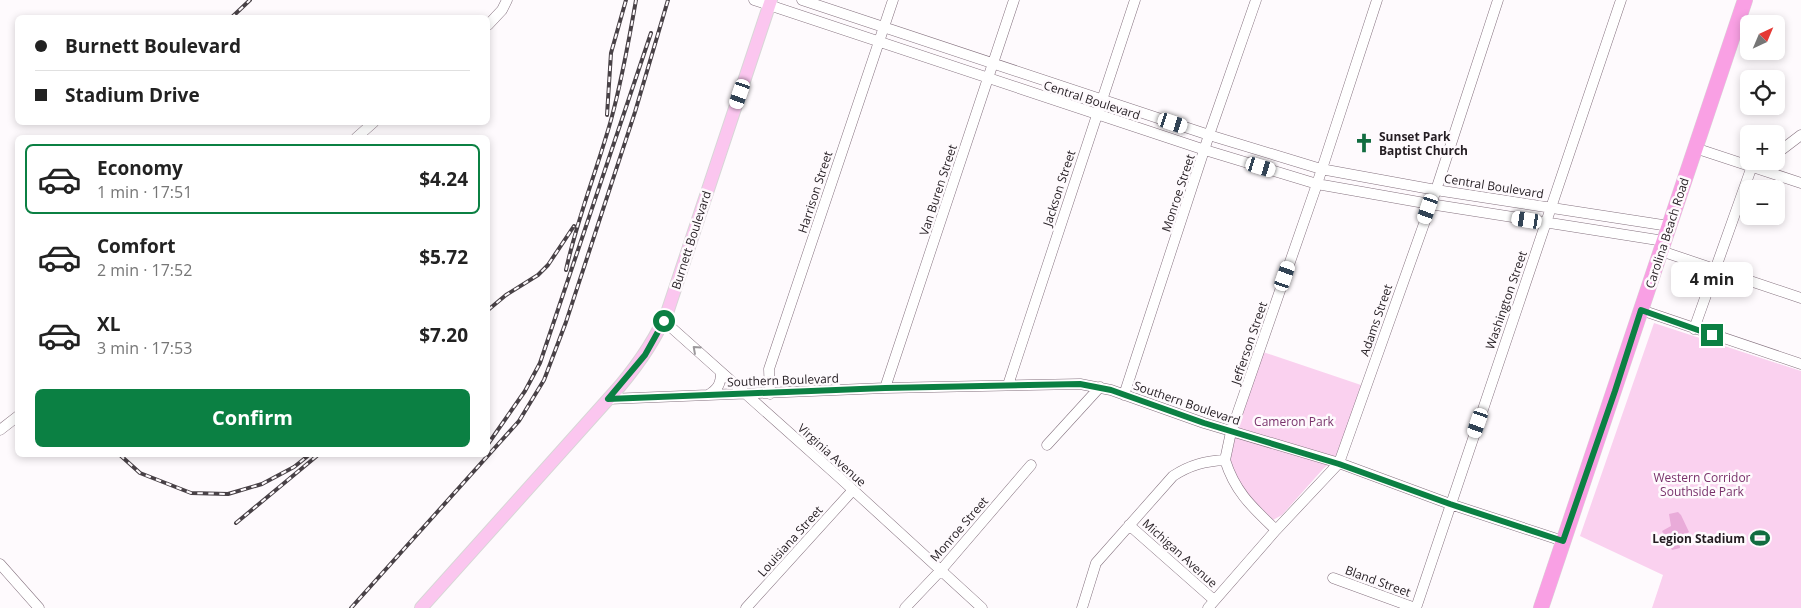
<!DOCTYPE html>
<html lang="en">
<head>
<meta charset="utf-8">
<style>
  body { margin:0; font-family:"Open Sans",sans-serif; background:#f6f6f6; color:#222; height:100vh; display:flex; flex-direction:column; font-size:19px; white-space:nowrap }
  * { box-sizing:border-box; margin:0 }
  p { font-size:16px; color:#767676 }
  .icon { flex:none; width:28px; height:28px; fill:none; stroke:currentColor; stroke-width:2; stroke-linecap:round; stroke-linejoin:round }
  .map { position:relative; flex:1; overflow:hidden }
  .details { position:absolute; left:15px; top:135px; width:475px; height:322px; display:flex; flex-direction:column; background:#fff; border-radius:8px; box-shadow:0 2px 8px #0003 }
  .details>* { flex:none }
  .guide { position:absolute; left:15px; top:15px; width:475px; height:110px; border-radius:8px; box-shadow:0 2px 8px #0003; display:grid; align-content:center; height:110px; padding:0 20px; background:#fff }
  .needle { width:32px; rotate:44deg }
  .controls { position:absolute; left:1740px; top:15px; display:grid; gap:10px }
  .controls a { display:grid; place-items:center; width:45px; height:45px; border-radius:8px; background:#fff; box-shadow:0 2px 8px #0003; font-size:25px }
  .end { position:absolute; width:22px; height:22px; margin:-11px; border:6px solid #0b8043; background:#fff; box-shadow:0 0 0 2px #fff }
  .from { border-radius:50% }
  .bubble { position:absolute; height:35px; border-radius:8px; background:#fff; box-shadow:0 2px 8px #0003; font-size:16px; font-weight:700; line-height:35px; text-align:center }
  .car { position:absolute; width:15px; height:30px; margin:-15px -8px; border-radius:6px; box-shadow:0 0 4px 1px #0007; background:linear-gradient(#fff 24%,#345 0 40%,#fff 0 76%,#345 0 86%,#fff 0) }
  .guide b { display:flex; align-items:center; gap:18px; height:48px; font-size:19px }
  .guide b+b { border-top:1px solid #e0e0e0 }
  .guide i { width:12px; height:12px; background:#222 }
  ul { padding:9px 0 0; list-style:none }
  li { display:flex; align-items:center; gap:15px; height:70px; margin:0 10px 8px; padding:0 10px; border:2px solid transparent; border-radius:8px }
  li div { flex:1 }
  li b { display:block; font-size:19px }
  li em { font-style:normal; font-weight:700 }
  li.selected { border-color:#0b8043 }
  li>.icon { width:45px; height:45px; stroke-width:1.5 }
  .button { display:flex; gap:10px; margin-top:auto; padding:10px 20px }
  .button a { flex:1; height:58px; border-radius:8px; background:#0b8043; color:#fff; font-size:20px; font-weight:700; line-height:58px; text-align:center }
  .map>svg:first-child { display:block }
</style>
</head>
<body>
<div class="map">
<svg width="1801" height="608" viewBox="0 0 1801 608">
  <rect width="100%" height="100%" fill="#fefafd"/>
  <path fill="#fad1ef" d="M 1654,323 L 1801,371 L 1801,608 L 1652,608 L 1663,575 L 1580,536 Z
    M 1263,352 L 1361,385 L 1336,458 L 1323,469 L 1282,515 L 1273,520 L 1240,487 L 1229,456 Z"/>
  <path fill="#e9abd9" d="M 1678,512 L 1681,515 L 1689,532 L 1679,538 L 1680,548 L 1672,550 L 1662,531 L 1671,526 L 1669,514 Z"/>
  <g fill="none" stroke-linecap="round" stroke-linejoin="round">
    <defs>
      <path id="minor" d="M 754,0 L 1205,150 L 1317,184 L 1430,204 L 1664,241
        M 802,0 L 1209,135 L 1321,169 L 1436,190 L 1669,226
        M 488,25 L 502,10 L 507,0
        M 356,138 L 374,122
        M 1695,148 L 1801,183
        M 1776,154 L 1801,135
        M 1661,251 L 1801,298
        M 1641,310 L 1801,364
        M 664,321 L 840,478 L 982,608
        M 1694,329 L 1752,166
        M 1008,385 L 1135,0
        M 885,388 L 1014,0
        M 770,394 L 769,369 L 893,0
        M 708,395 C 718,389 721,384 721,372
        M 1124,395 L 1209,135 L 1256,0
        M 608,399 L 885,388 L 1080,384 L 1111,390 L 1204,423 L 1339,463 L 1450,504 L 1563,541
        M 0,430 L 18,416
        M 1047,445 L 1100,387
        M 1225,460 L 1231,432 L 1317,184 L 1377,0
        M 1225,460 C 1235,492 1252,507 1276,530
        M 1129,525 L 1214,600
        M 0,564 L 39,608
        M 1333,578 L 1415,608
        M 746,608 L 853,490
        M 905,608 L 941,570 L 1031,465
        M 1082,608 L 1096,563 L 1173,476 C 1190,465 1205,461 1225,460
        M 1208,608 L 1276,530 L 1339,463 L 1436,190 L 1498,0
        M 1416,608 L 1621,0"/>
      <path id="major" d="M 421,608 L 620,386 C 640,362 656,339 668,310 L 771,0"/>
      <path id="highway" d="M 1541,608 L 1745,0"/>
    </defs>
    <use href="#minor" stroke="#85727f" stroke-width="11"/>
    <use href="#major" stroke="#d8d6d7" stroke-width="14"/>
    <use href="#highway" stroke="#d8d6d7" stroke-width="16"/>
    <use href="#minor" stroke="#fff" stroke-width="10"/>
    <use href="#major" stroke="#fbc6ef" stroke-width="12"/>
    <use href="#highway" stroke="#f9a0e4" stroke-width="15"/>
    <defs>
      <path id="rail" d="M 231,18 L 250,0
        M 607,115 L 611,53 L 626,0
        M 566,270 C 577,219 597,170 611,120 C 622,80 629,40 636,0
        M 488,310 L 506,295 L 538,275 L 548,265 L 574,226
        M 488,444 L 525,391 L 540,363 L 651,33
        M 120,455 L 140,473 L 191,493 L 228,494 L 262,484 L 294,467 L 309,455
        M 236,523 L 318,455
        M 351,608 L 519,421 L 544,380 L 566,322 L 635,112 L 668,0"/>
    </defs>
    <use href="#rail" stroke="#484146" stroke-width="4"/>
    <use href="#rail" stroke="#fefafd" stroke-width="2" stroke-dasharray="5.5" stroke-linecap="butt"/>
  </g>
  <defs><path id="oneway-chevron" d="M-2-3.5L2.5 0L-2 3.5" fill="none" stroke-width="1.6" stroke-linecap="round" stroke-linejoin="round" transform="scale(1.25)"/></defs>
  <use stroke="#9c999c" href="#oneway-chevron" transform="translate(696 349) rotate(-138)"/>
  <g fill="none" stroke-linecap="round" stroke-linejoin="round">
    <path stroke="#0b8043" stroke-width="6" d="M 664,321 L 645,355 L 608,399 L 885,388 L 1080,384 L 1111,390 L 1204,423 L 1339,464 L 1450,504 L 1563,541 L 1615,391 L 1641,310 L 1712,335"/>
  </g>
  <defs>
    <symbol id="church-bare" viewBox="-9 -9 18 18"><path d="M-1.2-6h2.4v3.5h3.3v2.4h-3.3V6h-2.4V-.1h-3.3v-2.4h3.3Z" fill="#116c40" stroke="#fefafd" stroke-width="2.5" paint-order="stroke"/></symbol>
    <symbol id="stadium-bare" viewBox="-9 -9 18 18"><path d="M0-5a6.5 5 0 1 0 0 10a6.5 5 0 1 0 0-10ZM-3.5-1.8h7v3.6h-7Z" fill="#116c40" stroke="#fefafd" stroke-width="2.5" paint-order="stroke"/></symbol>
  </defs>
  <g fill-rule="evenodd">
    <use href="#church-bare" x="1350" y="129" width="28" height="28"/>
    <use href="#stadium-bare" x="1746" y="524" width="28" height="28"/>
  </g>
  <g text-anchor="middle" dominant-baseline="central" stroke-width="5" stroke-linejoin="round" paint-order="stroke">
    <g font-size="12" fill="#241d22" stroke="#fefafd">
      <text transform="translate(1092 100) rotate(18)">Central Boulevard</text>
      <text transform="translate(1494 186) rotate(9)">Central Boulevard</text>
      <text transform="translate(1059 188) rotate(-72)">Jackson Street</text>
      <text transform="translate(938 190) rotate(-72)">Van Buren Street</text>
      <text transform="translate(815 192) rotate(-72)">Harrison Street</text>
      <text transform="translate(1178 193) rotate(-72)">Monroe Street</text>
      <text transform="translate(1667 233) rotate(-72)">Carolina Beach Road</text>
      <text transform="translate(691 240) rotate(-72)">Burnett Boulevard</text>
      <text transform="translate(1506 300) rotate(-71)">Washington Street</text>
      <text transform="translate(1376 320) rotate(-71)">Adams Street</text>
      <text transform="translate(1249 343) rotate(-71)">Jefferson Street</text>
      <text transform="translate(783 380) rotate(-2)">Southern Boulevard</text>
      <text transform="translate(1187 403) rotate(19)">Southern Boulevard</text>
      <text transform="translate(832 455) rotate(42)">Virginia Avenue</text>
      <text transform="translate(959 529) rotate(-49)">Monroe Street</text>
      <text transform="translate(790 541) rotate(-48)">Louisiana Street</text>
      <text transform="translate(1180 553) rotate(42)">Michigan Avenue</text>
      <text transform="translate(1378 581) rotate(20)">Bland Street</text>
    </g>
    <g font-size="12" font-weight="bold" fill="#241d22" stroke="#fefafd" text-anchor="start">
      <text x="1379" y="136">Sunset Park<tspan x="1379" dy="14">Baptist Church</tspan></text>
      <text x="1745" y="538" text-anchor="end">Legion Stadium</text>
    </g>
    <g font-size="12" fill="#79326b" stroke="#fefafd">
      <text x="1294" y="421">Cameron Park</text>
      <text x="1702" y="477">Western Corridor<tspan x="1702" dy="14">Southside Park</tspan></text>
    </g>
  </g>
</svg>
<div class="controls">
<a><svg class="needle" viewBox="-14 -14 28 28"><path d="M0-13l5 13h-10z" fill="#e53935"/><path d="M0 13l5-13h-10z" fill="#767676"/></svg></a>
<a><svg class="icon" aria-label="locate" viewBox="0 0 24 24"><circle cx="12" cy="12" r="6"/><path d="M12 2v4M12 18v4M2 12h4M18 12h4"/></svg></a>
<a>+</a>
<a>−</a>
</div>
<i class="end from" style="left:664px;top:321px"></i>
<i class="end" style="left:1712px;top:335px"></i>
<div class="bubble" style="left:1671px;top:262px;width:82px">4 min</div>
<i class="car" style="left:740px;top:94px;rotate:199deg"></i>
<i class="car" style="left:1173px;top:123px;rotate:108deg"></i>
<i class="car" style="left:1261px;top:167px;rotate:107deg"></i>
<i class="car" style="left:1428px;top:209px;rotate:199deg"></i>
<i class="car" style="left:1527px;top:220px;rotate:279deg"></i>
<i class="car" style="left:1285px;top:276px;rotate:19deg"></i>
<i class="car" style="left:1478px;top:423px;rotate:199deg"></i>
<div class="guide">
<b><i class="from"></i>Burnett Boulevard</b>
<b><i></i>Stadium Drive</b>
</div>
<section class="details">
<ul>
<li class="selected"><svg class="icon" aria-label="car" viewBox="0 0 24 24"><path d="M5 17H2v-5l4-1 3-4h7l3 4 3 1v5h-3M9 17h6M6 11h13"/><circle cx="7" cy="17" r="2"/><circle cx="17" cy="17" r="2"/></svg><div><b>Economy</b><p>1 min · 17:51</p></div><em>$4.24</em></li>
<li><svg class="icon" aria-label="car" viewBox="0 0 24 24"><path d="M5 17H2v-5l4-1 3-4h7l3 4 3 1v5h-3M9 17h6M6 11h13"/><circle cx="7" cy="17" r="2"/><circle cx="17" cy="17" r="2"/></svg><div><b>Comfort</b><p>2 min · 17:52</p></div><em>$5.72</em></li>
<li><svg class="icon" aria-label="car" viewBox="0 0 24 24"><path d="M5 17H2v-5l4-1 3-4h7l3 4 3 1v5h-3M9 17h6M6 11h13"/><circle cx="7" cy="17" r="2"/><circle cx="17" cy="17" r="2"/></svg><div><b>XL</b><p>3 min · 17:53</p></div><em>$7.20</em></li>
</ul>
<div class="button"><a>Confirm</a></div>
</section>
</div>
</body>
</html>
